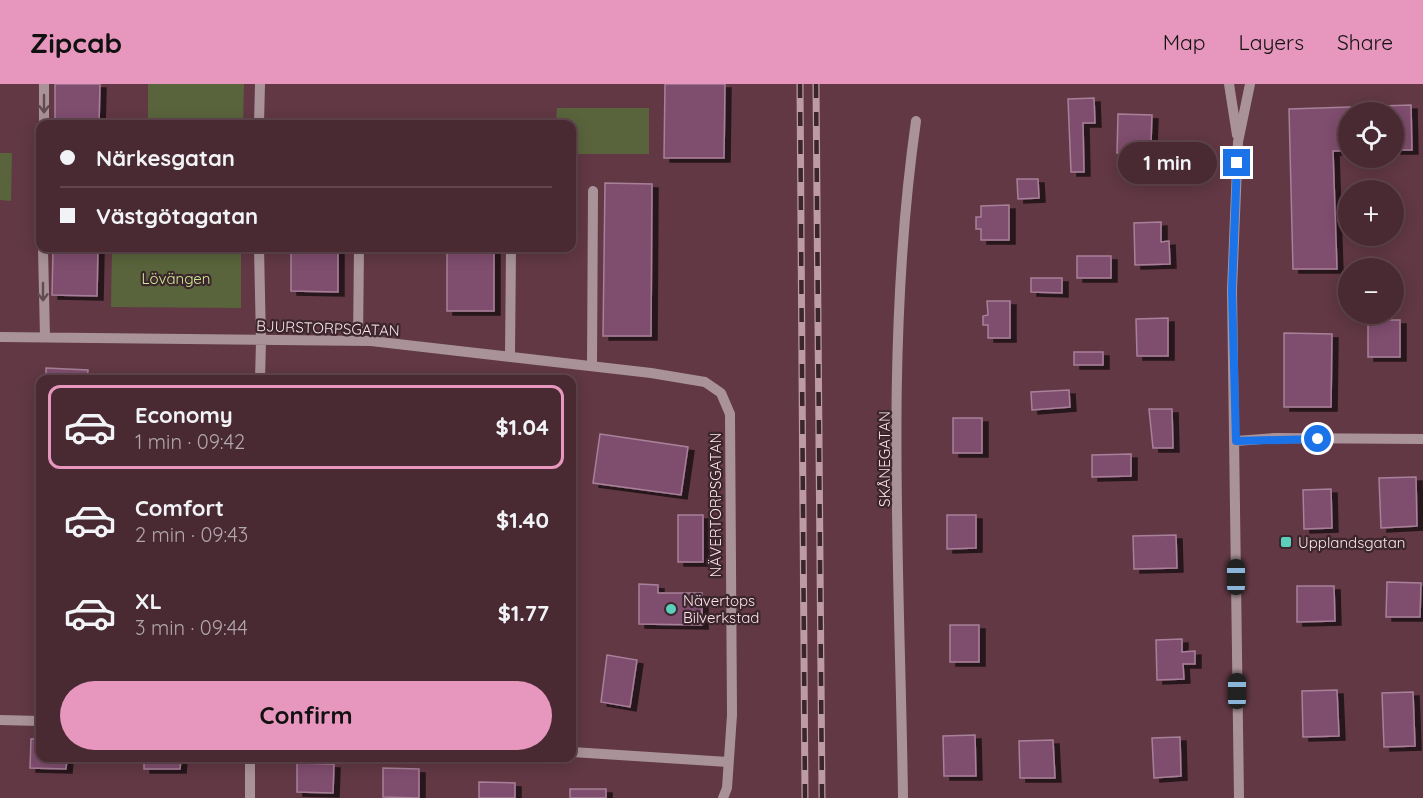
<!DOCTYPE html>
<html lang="en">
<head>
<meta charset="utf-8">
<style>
  body { margin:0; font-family:Quicksand,sans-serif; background:#53363f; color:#f1f3f6; height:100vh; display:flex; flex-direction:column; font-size:22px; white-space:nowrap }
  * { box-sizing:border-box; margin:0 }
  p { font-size:20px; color:#b1a7ac }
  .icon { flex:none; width:33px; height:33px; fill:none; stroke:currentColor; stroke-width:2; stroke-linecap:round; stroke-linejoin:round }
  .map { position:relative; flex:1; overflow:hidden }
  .sheet { position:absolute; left:36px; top:291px; width:540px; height:387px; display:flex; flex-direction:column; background:#492a33; border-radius:12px; box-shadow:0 3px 15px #0003,0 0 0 2px #61464e }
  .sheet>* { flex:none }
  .top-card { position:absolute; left:36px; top:36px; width:540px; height:132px; border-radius:12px; box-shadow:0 3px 15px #0003,0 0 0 2px #61464e; display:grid; align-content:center; height:132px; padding:0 24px; background:#492a33 }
  .tools { position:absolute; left:1338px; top:18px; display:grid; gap:12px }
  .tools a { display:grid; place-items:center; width:66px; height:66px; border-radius:50%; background:#492a33; box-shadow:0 3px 15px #0003,0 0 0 2px #61464e; font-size:30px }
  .end { position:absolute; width:27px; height:27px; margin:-14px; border:8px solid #1a73e8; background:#fff; box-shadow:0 0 0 3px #fff }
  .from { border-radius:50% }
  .bubble { position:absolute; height:42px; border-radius:21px; background:#492a33; box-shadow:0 3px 15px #0003,0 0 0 2px #61464e; font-size:20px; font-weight:800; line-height:42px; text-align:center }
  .car { position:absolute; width:18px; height:36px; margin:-18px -9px; border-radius:8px; box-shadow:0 0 4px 2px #0007; background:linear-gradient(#222 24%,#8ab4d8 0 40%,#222 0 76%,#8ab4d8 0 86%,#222 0) }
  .top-card b { display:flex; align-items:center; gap:21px; height:57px; font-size:22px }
  .top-card b+b { border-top:2px solid #61464e }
  .top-card i { width:15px; height:15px; background:#f1f3f6 }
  ul { padding:10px 0 0; list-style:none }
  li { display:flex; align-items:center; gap:18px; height:84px; margin:0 12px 9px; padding:0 12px; border:3px solid transparent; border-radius:12px }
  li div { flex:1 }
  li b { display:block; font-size:22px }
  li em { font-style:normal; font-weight:800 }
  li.active { border-color:#e797bd }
  li>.icon { width:54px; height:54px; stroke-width:1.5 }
  .action { display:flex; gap:12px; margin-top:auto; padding:12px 24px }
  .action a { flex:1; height:69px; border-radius:36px; background:#e797bd; color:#111; font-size:24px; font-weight:800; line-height:69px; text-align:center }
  header { display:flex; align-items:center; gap:36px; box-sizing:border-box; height:84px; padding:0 30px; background:#e797bd; color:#111 }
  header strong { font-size:28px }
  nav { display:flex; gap:33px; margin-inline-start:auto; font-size:21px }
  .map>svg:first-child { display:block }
</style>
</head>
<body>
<header>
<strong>Zipcab</strong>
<nav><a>Map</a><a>Layers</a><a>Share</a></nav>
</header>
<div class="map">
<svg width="1423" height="714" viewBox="0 0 1423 714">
  <defs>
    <filter id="shadow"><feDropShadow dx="6" dy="4" stdDeviation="0" flood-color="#0009"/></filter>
  </defs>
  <rect width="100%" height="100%" fill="#613844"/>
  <path fill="#59643c" d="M 148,0 L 244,0 L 243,40 L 148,40 Z
    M 557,24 L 649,24 L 649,70 L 572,70 L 572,40 L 556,40 Z
    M 0,69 L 12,69 L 11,117 L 0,116 Z
    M 112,164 L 241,164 L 241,224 L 111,223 Z"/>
  <path fill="#7f4d6e" stroke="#a88099" stroke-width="1.5" filter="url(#shadow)" d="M 55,0 L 100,0 L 99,40 L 55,40 Z
    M 665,0 L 725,0 L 724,74 L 664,74 Z
    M 1094,14 L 1095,39 L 1083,39 L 1084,88 L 1071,88 L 1068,15 Z
    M 1411,21 L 1412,66 L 1394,66 L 1394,28 L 1348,28 L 1348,67 L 1333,67 L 1337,185 L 1293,185 L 1289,25 Z
    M 1118,30 L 1152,31 L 1151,58 L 1134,58 L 1134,70 L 1117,69 Z
    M 1017,95 L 1038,95 L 1039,114 L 1018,115 Z
    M 605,99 L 652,100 L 651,252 L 603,252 Z
    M 1009,121 L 1009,156 L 981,156 L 981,145 L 976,145 L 976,133 L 981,133 L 981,122 Z
    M 1161,138 L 1161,158 L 1169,157 L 1170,180 L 1135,181 L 1134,139 Z
    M 53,164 L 98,164 L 97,212 L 52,211 Z
    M 291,164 L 338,164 L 338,208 L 291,207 Z
    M 447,164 L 494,164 L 494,227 L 447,227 Z
    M 1077,172 L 1111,172 L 1111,194 L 1077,194 Z
    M 1031,194 L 1062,194 L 1062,209 L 1031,208 Z
    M 987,217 L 1010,217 L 1010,254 L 988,254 L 988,241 L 983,241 L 983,232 L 988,231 Z
    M 1168,234 L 1168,272 L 1137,272 L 1136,235 Z
    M 1368,236 L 1400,236 L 1400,273 L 1368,273 Z
    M 1284,249 L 1332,250 L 1331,323 L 1284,323 Z
    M 1074,268 L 1103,268 L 1103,281 L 1074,281 Z
    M 46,284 L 88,286 L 87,296 L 46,296 Z
    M 1069,306 L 1070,323 L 1032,326 L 1031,308 Z
    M 1149,325 L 1172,325 L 1173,364 L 1153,364 Z
    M 953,334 L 982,334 L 982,369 L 953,369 Z
    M 600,350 L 688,363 L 681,411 L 593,399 Z
    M 1131,370 L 1131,392 L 1092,393 L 1092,371 Z
    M 1416,393 L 1417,442 L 1381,444 L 1379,394 Z
    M 1331,405 L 1332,444 L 1304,445 L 1303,406 Z
    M 678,431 L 703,431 L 703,478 L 678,478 Z
    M 947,431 L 976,431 L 976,464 L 947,465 Z
    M 1176,451 L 1177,484 L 1134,485 L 1133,452 Z
    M 1387,498 L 1421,499 L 1420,533 L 1386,533 Z
    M 639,500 L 658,501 L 658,509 L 702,509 L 702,541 L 639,540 Z
    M 1297,502 L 1334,502 L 1335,537 L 1297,538 Z
    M 950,541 L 979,541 L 979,578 L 950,578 Z
    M 1182,555 L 1182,568 L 1195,567 L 1195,580 L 1183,580 L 1184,595 L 1157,596 L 1156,556 Z
    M 607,571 L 637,576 L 630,623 L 601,618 Z
    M 1337,606 L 1339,652 L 1303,653 L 1302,607 Z
    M 1413,608 L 1415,662 L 1384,663 L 1382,609 Z
    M 975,651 L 976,692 L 944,692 L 943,652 Z
    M 1180,653 L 1181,692 L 1154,694 L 1152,654 Z
    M 31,655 L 40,655 L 40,674 L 67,674 L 66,685 L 30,684 Z
    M 1053,656 L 1055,694 L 1020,694 L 1019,657 Z
    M 144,674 L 181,674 L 180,685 L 144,685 Z
    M 297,679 L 334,680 L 333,709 L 297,708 Z
    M 383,684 L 419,685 L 419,714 L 383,713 Z
    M 479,698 L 515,699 L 515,714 L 479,714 Z
    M 570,705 L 606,705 L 606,714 L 570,714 Z"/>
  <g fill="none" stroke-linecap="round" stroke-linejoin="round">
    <path stroke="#a99399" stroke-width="10" d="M 1229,0 L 1237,51
      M 44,40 L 44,0
      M 259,40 L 260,0
      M 43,164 L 45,253
      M 259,164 L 261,257 L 260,296
      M 0,253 L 371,257 L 651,289 L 705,298 L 721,309 L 730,330 L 732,631 L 727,704 L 723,714
      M 358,257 L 359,164
      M 510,273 L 511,164
      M 592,282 L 593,107
      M 1236,357 L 1275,354 L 1423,355
      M 0,636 L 40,637
      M 572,668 L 728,678
      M 250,714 L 250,674
      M 903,714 C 900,489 884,260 916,37
      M 1239,714 L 1232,206 L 1238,58 L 1250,0"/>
    <defs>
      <path id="rail" d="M 800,0 L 805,714
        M 816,0 L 822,714"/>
    </defs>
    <use href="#rail" stroke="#bc9ba4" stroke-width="7"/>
    <use href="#rail" stroke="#3a262c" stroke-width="4.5" stroke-dasharray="14" stroke-linecap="butt"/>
  </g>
  <defs><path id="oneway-shaft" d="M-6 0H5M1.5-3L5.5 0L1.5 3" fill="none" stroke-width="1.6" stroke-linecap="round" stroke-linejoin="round" transform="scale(1.5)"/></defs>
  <g stroke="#614c52">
    <use href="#oneway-shaft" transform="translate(44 20) rotate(90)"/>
    <use href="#oneway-shaft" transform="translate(43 208) rotate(90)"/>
  </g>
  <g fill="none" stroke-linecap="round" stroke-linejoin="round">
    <path stroke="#1a73e8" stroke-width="8" d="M 1237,79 L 1232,206 L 1236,357 L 1318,355"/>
  </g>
  <g fill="#5bcebc" stroke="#3a262c" stroke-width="2">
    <rect x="1280" y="452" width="12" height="12" rx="3"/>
    <circle cx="671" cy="525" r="6"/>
  </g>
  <g text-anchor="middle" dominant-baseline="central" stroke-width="4.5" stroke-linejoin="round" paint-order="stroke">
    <g font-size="15" fill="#d2ea94" stroke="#3a262c">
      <text x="176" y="194">Lövängen</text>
    </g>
    <g font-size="15" fill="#fee3ea" stroke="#3a262c">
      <text transform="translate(328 244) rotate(2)">BJURSTORPSGATAN</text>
      <text transform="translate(884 375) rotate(-90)">SKÅNEGATAN</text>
      <text transform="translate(715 421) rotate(-90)">NÄVERTORPSGATAN</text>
    </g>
    <g font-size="15" fill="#fee3ea" stroke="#3a262c" text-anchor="start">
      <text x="1298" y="458">Upplandsgatan</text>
      <text x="683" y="516">Nävertops<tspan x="683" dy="17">Bilverkstad</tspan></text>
    </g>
  </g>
</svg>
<div class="tools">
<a><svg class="icon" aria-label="locate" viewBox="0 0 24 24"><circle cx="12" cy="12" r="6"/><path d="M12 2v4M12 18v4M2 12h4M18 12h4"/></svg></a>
<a>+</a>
<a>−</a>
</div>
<i class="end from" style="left:1318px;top:355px"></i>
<i class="end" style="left:1237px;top:79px"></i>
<div class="bubble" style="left:1118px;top:58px;width:99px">1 min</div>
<i class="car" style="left:1236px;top:493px;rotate:0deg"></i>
<i class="car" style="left:1237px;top:607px;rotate:0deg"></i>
<div class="top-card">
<b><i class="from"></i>Närkesgatan</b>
<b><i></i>Västgötagatan</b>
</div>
<section class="sheet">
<ul>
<li class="active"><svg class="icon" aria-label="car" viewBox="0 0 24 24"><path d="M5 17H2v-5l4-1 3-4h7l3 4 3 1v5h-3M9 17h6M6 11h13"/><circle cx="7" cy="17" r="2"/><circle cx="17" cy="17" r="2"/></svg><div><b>Economy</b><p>1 min · 09:42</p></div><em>$1.04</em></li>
<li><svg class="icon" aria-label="car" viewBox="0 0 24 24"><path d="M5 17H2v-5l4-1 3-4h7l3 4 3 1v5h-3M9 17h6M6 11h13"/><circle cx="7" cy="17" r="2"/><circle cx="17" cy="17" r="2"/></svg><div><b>Comfort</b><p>2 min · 09:43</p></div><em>$1.40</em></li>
<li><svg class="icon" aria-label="car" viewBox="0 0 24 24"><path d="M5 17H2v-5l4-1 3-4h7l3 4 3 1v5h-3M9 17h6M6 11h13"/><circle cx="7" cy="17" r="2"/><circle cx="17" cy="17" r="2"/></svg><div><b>XL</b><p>3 min · 09:44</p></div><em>$1.77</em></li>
</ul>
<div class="action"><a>Confirm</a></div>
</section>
</div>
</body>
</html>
